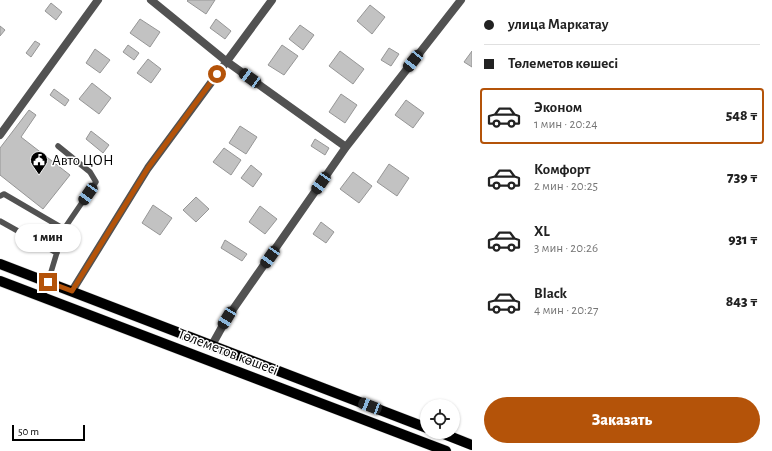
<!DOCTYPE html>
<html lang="ru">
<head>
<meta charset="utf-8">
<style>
  body { margin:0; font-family:"Alegreya Sans",sans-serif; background:#f6f6f6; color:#222; height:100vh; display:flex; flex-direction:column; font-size:15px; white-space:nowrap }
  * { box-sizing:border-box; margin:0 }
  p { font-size:13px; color:#767676 }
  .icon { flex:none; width:22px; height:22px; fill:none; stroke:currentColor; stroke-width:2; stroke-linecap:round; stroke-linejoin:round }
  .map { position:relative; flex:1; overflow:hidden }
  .side { display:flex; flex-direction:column; background:#fff; width:300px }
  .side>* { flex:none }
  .hud { display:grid; align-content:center; height:88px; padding:0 12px; background:#fff }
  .tools { position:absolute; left:420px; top:399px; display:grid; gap:8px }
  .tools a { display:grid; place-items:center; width:40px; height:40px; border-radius:50%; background:#fff; box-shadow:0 1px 3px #0004; font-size:20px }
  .scale { position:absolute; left:12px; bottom:10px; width:73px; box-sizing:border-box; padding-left:4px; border:2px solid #000; border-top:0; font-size:11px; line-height:14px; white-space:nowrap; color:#000; -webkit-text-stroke:3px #fff; paint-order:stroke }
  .end { position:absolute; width:18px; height:18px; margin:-9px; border:5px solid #b45309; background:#fff; box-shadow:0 0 0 2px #fff }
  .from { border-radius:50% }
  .bubble { position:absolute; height:28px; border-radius:14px; background:#fff; box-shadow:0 1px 3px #0004; font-size:13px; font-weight:800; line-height:28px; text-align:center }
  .car { position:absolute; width:12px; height:24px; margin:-12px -6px; border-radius:5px; box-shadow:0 0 3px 1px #0007; background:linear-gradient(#222 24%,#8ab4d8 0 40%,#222 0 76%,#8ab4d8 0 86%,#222 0) }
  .hud b { display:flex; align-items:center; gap:14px; height:38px; font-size:15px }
  .hud b+b { border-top:1px solid #e0e0e0 }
  .hud i { width:10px; height:10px; background:#222 }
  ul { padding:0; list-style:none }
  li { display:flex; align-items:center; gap:12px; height:56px; margin:0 8px 6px; padding:0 4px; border:2px solid transparent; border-radius:4px }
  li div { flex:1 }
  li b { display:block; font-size:15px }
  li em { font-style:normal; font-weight:800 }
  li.selected { border-color:#b45309 }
  li>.icon { width:36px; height:36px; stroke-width:1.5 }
  .cta { display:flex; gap:8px; margin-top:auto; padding:8px 12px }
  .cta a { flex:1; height:46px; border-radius:24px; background:#b45309; color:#fff; font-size:16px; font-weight:800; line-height:46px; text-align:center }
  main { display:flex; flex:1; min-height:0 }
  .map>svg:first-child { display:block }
</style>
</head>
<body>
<main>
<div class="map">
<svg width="472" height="451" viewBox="0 0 472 451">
  <rect width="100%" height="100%" fill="#fff"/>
  <path fill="#c2c2c2" stroke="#969696" d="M 188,0 L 215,0 L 206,14 L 187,1 Z
    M 51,3 L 62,12 L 56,20 L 45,11 Z
    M 370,5 L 385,17 L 372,34 L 357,21 Z
    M 140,19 L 160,32 L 150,47 L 130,33 Z
    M 216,19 L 231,31 L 225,39 L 210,28 Z
    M 300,25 L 314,35 L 303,50 L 289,39 Z
    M 0,26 L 5,30 L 0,36 Z
    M 35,41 L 40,44 L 31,57 L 26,53 Z
    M 128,45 L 139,53 L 134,60 L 123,52 Z
    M 282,45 L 298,56 L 284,75 L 268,65 Z
    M 389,48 L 399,54 L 391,66 L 381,60 Z
    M 95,49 L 110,60 L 100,73 L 86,63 Z
    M 340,51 L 364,69 L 353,84 L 329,66 Z
    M 472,51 L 472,67 L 464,62 Z
    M 148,59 L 161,69 L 151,83 L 137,73 Z
    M 92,83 L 111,98 L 99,114 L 79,99 Z
    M 54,89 L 69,100 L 65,106 L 50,95 Z
    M 341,94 L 357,105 L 345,123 L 329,112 Z
    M 406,100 L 424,113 L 413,128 L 395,115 Z
    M 29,110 L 36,115 L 21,137 L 70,175 L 43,209 L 0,175 L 0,148 Z
    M 240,126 L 257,137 L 246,154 L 229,143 Z
    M 91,131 L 109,145 L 103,153 L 86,139 Z
    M 315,139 L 329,148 L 325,155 L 311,146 Z
    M 224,148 L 241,160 L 231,175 L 213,162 Z
    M 389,164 L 409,178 L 397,196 L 377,182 Z
    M 251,165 L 262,174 L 253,187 L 241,178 Z
    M 353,172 L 372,186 L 359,203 L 340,189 Z
    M 196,197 L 209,209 L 196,222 L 183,210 Z
    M 153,205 L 172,218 L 160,235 L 142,223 Z
    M 260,206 L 277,219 L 265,234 L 249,222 Z
    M 321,222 L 334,232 L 326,243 L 313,234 Z
    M 225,240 L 247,254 L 242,261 L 221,248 Z"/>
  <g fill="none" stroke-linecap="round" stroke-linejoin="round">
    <defs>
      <path id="primary" d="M 0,264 L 427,428
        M 0,281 L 446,451
        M 439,432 L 472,445"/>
    </defs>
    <use href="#primary" stroke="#dbdbdb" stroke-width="11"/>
    <path stroke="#525252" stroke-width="5.5" d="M 0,196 L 4,194 L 64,229
      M 0,221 L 57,253
      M 43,297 L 48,282 L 64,229 L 96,182 L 90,172 L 58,146"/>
    <path stroke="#525252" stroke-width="8" d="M 151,0 L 226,61 L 346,147
      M 0,135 L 98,0
      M 72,291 L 148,168 L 272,0
      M 212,345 L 227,318 L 346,147 L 461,0"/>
    <use href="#primary" stroke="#000" stroke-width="10"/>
  </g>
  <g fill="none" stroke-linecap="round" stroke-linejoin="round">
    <path stroke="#b45309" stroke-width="5" d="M 48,282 L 72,291 L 148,168 L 217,74"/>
  </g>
  <defs>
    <symbol id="civic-pin" viewBox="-11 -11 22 30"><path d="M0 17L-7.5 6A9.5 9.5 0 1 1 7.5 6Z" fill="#000" stroke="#fff"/><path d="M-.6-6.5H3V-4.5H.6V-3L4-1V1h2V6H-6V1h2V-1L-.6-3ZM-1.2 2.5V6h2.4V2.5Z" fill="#fff"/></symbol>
  </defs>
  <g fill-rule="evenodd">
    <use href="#civic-pin" x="29" y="150" width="20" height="27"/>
  </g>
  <g text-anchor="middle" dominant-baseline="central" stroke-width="3" stroke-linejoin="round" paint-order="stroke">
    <g font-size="15" fill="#000" stroke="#fff" text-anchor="start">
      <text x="52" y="160">Авто ЦОН</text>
    </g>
    <g font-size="15" fill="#000" stroke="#fff">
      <text transform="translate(228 352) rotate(21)">Төлеметов көшесі</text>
    </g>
  </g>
</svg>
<div class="tools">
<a><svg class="icon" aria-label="locate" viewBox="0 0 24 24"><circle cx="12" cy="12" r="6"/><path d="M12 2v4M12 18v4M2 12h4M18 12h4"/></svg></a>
</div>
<div class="scale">50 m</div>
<i class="end from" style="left:217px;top:74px"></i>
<i class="end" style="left:48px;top:282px"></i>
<div class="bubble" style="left:15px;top:224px;width:66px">1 мин</div>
<i class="car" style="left:413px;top:61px;rotate:218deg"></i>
<i class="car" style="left:250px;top:78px;rotate:306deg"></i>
<i class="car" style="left:321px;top:183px;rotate:215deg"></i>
<i class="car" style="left:88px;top:194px;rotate:215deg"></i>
<i class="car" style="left:270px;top:257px;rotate:215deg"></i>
<i class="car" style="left:227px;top:318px;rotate:211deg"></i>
<i class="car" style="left:370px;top:406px;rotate:291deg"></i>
</div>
<section class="side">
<div class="hud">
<b><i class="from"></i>улица Маркатау</b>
<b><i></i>Төлеметов көшесі</b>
</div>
<ul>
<li class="selected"><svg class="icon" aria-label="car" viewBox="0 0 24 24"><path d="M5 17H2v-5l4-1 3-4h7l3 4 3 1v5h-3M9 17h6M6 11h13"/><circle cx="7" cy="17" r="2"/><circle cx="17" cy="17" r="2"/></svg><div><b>Эконом</b><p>1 мин · 20:24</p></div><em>548 ₸</em></li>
<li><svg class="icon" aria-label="car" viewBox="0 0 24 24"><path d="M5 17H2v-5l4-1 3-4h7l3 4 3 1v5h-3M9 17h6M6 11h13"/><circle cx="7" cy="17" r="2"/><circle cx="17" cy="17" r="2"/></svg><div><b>Комфорт</b><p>2 мин · 20:25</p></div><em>739 ₸</em></li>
<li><svg class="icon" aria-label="car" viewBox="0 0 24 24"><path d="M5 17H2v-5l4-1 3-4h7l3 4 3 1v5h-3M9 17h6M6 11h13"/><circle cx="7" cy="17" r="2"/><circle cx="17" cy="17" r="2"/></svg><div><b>XL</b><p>3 мин · 20:26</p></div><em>931 ₸</em></li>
<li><svg class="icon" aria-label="car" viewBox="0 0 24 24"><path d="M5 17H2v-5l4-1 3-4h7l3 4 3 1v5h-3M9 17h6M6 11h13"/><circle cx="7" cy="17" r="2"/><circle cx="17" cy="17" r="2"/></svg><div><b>Black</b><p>4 мин · 20:27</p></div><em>843 ₸</em></li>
</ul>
<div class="cta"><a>Заказать</a></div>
</section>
</main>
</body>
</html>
